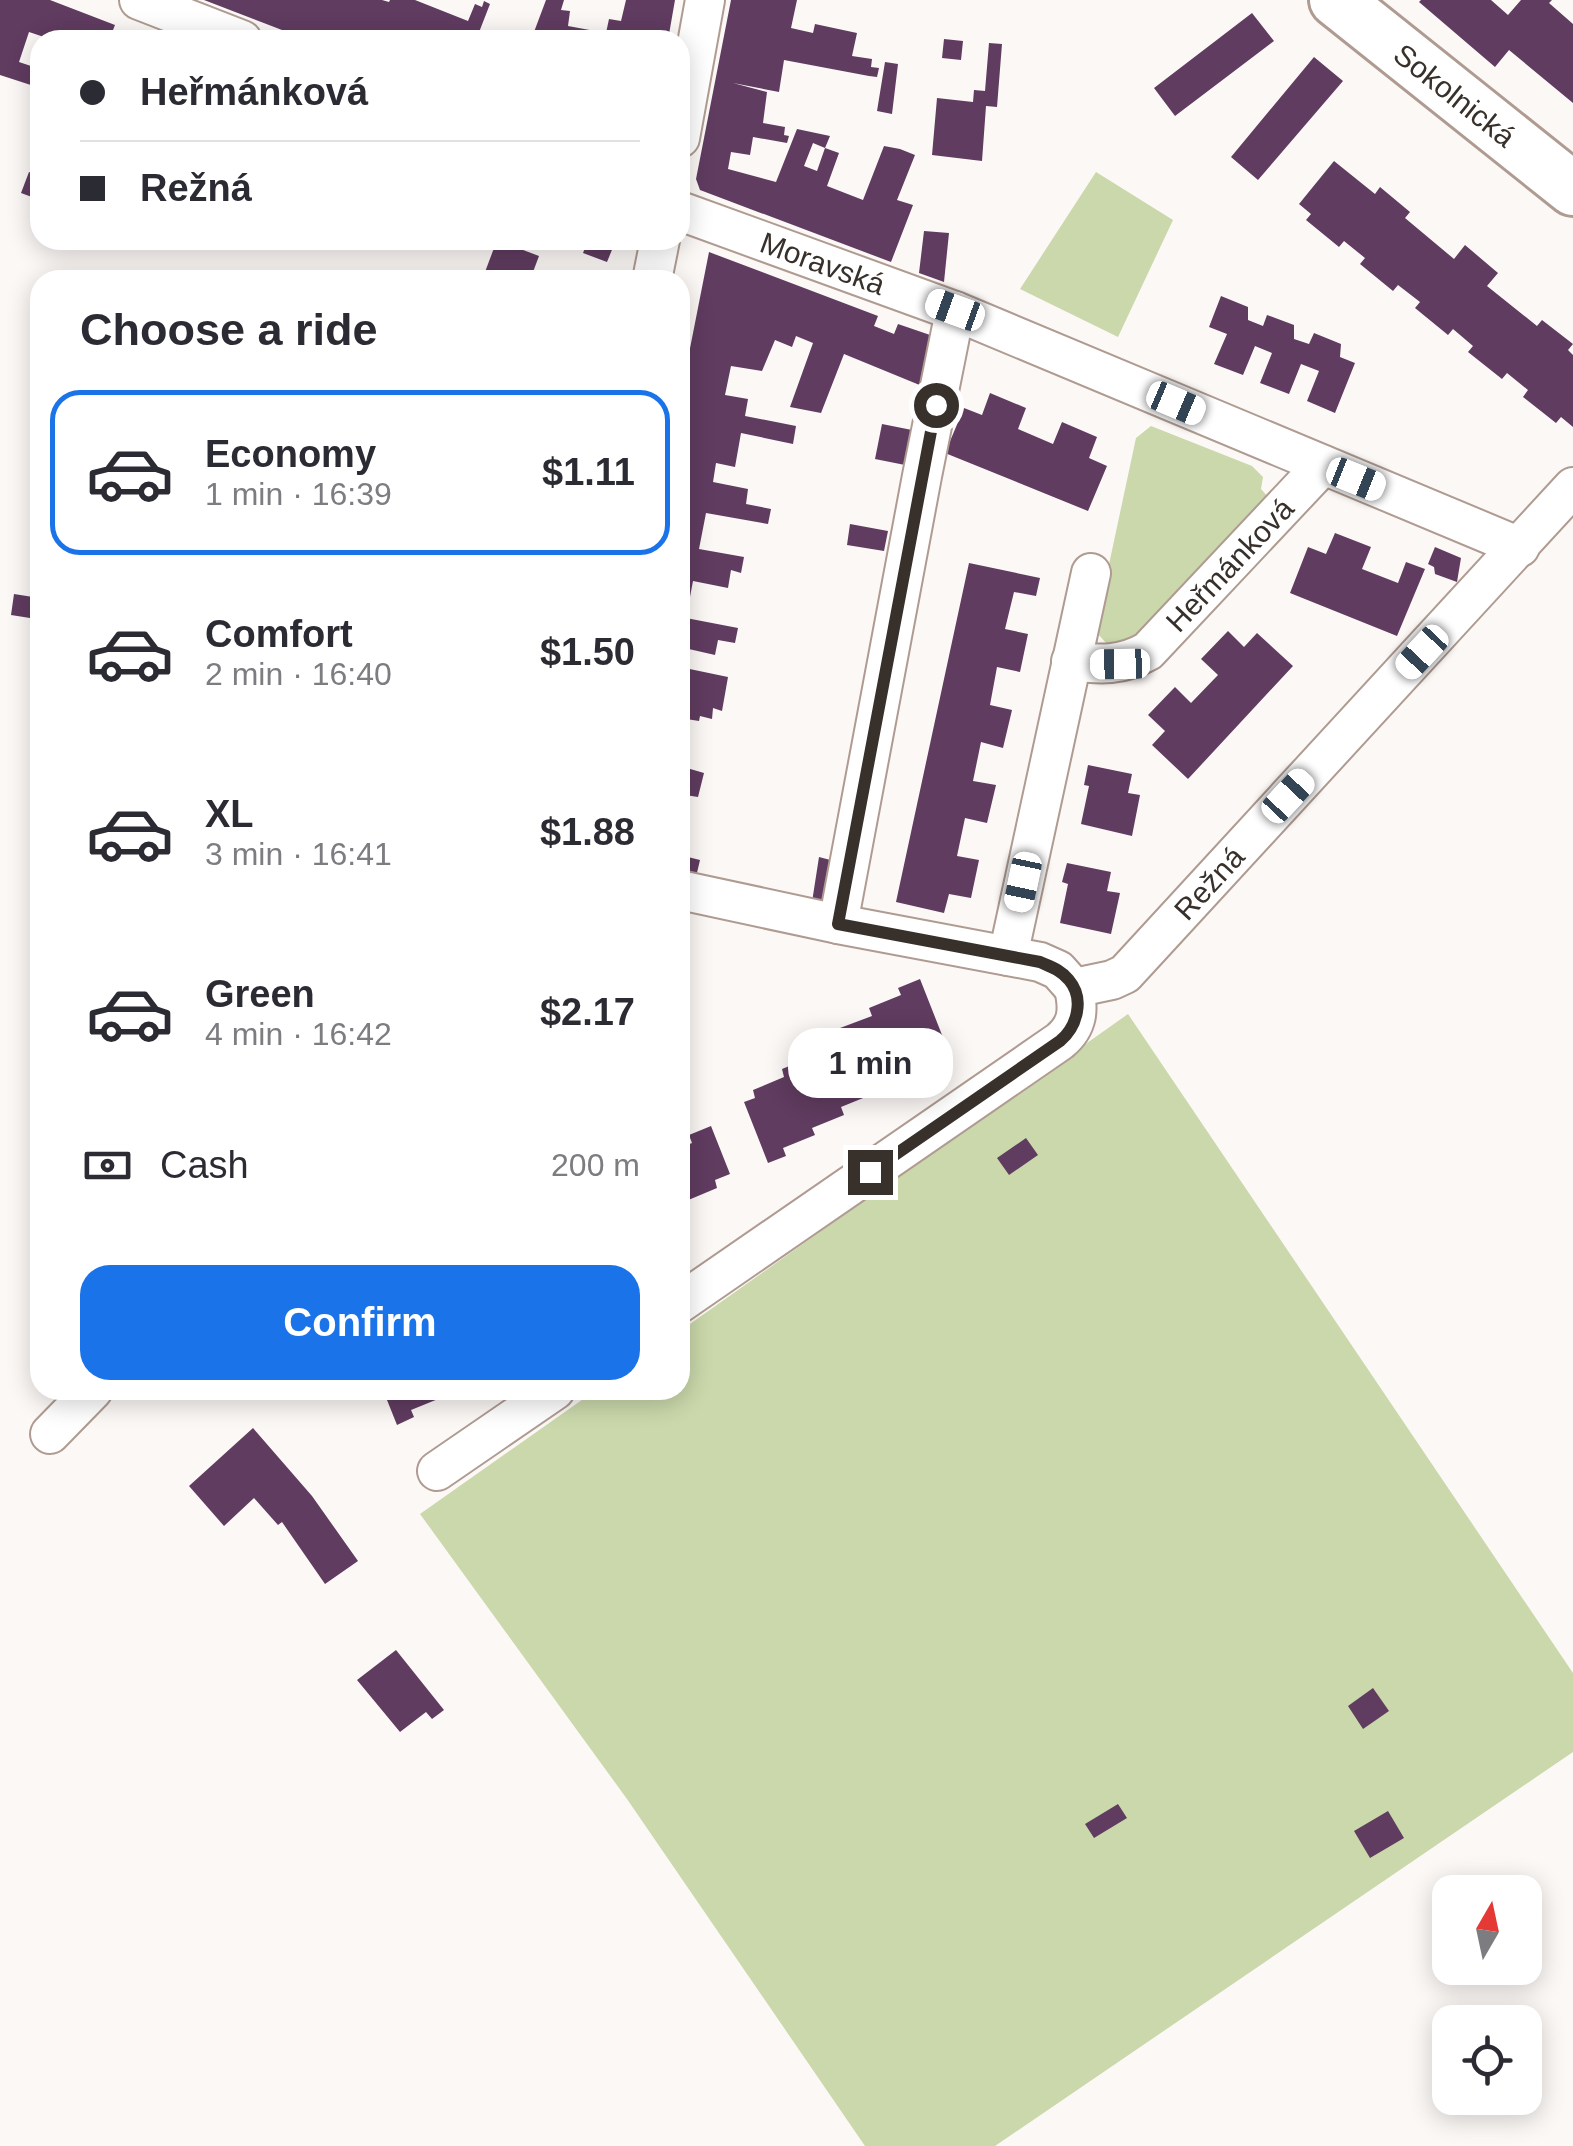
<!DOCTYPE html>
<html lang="en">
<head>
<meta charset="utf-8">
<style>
  body { margin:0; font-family:Helvetica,sans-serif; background:#f2f2f3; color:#2b2b33; height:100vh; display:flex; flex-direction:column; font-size:38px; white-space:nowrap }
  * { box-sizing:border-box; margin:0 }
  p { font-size:32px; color:#7c7c81 }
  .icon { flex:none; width:55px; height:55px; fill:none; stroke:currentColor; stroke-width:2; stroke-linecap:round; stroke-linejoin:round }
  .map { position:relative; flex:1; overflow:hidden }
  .sheet { position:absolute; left:30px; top:270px; width:660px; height:1130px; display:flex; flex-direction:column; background:#fff; border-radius:30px; box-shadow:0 5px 25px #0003 }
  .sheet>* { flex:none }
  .banner { position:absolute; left:30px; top:30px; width:660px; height:220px; border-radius:30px; box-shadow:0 5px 25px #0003; display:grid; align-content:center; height:220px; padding:0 50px; background:#fff }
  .needle { width:65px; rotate:9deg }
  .tools { position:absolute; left:1432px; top:1875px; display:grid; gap:20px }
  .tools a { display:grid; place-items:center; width:110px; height:110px; border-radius:20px; background:#fff; box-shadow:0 5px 25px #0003; font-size:50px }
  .end { position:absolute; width:45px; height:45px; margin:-22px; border:12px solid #37302b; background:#fff; box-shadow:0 0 0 5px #fff }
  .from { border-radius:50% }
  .bubble { position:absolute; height:70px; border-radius:30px; background:#fff; box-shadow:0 5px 25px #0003; font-size:32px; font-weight:600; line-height:70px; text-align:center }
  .car { position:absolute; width:30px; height:60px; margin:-30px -15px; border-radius:12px; box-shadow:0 0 8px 2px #0007; background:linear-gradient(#fff 24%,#345 0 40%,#fff 0 76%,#345 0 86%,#fff 0) }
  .banner b { display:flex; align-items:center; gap:35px; height:95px; font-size:38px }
  .banner b+b { border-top:2px solid #e1e1e2 }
  .banner i { width:25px; height:25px; background:#2b2b33 }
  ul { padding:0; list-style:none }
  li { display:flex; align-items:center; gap:30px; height:165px; margin:0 20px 15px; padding:0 30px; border:5px solid transparent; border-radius:30px }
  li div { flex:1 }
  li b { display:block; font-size:38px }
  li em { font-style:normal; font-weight:600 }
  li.on { border-color:#1a73e8 }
  li>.icon { width:90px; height:90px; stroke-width:1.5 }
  h2 { padding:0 50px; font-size:45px; line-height:120px }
  .pay { display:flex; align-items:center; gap:25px; height:110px; padding:0 50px; font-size:38px }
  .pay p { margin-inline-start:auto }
  .cta { display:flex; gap:20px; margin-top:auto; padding:20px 50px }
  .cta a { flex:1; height:115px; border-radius:30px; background:#1a73e8; color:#fff; font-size:40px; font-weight:600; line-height:115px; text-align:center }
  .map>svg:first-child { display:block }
</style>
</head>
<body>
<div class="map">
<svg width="1573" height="2146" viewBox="0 0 1573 2146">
  <rect width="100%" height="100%" fill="#fcf8f6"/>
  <path fill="#cad8ab" d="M 1096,172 L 1173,220 L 1118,337 L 1020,289 Z
    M 1151,426 L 1252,466 L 1263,477 L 1261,489 L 1269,498 L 1128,646 L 1107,644 L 1097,633 L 1098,616 L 1136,438 Z
    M 1128,1014 L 1573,1673 L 1573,1752 L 995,2146 L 865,2146 L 627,1799 L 420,1514 L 596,1390 L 680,1390 L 680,1331 Z"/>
  <path fill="#603c60" d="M 0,0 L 50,0 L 115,25 L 109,40 L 53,40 L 29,32 L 19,62 L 40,69 L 40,88 L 0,75 Z
    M 204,0 L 382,0 L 389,2 L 390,0 L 415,0 L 468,21 L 475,4 L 482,7 L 484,1 L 490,4 L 476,40 L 308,40 Z
    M 546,0 L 564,0 L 561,10 L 570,11 L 568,26 L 606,33 L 609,19 L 621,21 L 626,0 L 675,0 L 668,40 L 531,40 Z
    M 731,0 L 797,0 L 791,28 L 813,33 L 815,24 L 857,33 L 852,56 L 872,59 L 871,67 L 879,68 L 877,77 L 869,76 L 784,60 L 779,92 L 733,83 L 767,92 L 763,123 L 785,127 L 784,135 L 789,136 L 787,143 L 753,137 L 750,155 L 731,152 L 728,169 L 776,182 L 797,129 L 830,136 L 825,148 L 813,143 L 804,166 L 817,171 L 825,148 L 839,153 L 827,186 L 863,200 L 884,146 L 900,149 L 915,155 L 897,200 L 913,205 L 891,262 L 700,190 L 696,179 Z
    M 1421,0 L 1491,0 L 1508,15 L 1521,0 L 1552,0 L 1549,3 L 1573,24 L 1573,103 L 1509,50 L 1495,67 L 1419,2 Z
    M 1252,13 L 1274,41 L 1175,116 L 1154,88 Z
    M 944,39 L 963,41 L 961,60 L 942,58 Z
    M 989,43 L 1002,44 L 997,107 L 986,106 L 982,161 L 932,155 L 937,98 L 973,102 L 974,90 L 985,91 Z
    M 1314,57 L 1343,81 L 1258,180 L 1231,157 Z
    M 885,62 L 898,64 L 892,114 L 877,111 Z
    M 1334,161 L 1375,194 L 1380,187 L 1410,212 L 1405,218 L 1454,259 L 1465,245 L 1498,273 L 1487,286 L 1537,326 L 1542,320 L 1573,344 L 1568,350 L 1573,355 L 1573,427 L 1561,417 L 1556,423 L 1523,397 L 1528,390 L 1507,373 L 1502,379 L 1468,352 L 1473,346 L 1453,329 L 1448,335 L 1415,308 L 1420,302 L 1398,285 L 1393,291 L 1360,264 L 1365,258 L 1344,241 L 1339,247 L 1306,220 L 1311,214 L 1299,204 Z
    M 29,172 L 40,176 L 40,200 L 21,193 Z
    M 924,231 L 949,233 L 944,282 L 919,273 Z
    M 497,240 L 539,256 L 530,280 L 503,280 L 485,272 Z
    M 575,240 L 616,240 L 607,262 L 583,253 L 586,245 Z
    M 709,252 L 878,316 L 874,326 L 894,334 L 898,324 L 933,336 L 922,386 L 844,354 L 821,413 L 790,407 L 813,343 L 796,336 L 792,347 L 775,340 L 762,371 L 731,366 L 725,395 L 748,399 L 745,416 L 796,426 L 793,444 L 741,433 L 735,467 L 716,463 L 713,482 L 748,489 L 746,504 L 771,509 L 768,524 L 706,513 L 699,549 L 744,557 L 741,573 L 731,570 L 728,588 L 693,581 L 686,618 L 738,628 L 735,643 L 718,640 L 715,655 L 680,647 L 680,399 Z
    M 1221,296 L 1248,307 L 1248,320 L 1263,326 L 1267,315 L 1294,325 L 1294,339 L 1309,344 L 1314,333 L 1341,344 L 1340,357 L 1355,363 L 1335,413 L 1307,401 L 1319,371 L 1301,364 L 1289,394 L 1260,383 L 1272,353 L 1255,346 L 1243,375 L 1214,364 L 1227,334 L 1209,327 Z
    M 990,393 L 1026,408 L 1018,429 L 1053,444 L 1062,422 L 1097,437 L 1089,458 L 1107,466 L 1088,511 L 945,453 L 964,408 L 982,415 Z
    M 882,424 L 912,430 L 905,465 L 875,459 Z
    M 850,524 L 888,531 L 884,551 L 847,545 Z
    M 1335,533 L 1371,547 L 1362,569 L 1398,583 L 1406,562 L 1425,569 L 1397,636 L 1290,593 L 1308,547 L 1326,554 Z
    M 1435,547 L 1461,558 L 1457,582 L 1435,574 L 1434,567 L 1428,564 Z
    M 969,563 L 1040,578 L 1036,596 L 1014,592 L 1005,629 L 1028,634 L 1020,672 L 997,667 L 990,705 L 1012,710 L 1003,748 L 981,742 L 973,781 L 996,785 L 987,823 L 965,818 L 957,856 L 979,860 L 971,898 L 949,894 L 944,913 L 896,902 Z
    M 14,594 L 33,597 L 30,618 L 11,615 Z
    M 1228,631 L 1244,647 L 1257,633 L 1293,666 L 1188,779 L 1152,745 L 1165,731 L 1148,715 L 1175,687 L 1191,703 L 1218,675 L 1201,659 Z
    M 680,667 L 728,677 L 722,711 L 713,708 L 712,719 L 700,716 L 699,721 L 680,718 Z
    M 1088,765 L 1132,774 L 1128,793 L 1140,795 L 1132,836 L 1081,824 L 1089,786 L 1084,785 Z
    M 680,766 L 704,773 L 698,797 L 685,795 L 683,799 L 680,798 Z
    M 680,855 L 700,860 L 696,877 L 680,874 Z
    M 819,857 L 838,862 L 830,906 L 812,902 Z
    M 1067,863 L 1111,872 L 1107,891 L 1120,893 L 1111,934 L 1060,923 L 1068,884 L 1062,882 Z
    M 920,979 L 944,1040 L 929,1046 L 931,1053 L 900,1066 L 902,1074 L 870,1087 L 873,1094 L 841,1107 L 844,1115 L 812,1128 L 815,1135 L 783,1148 L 786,1156 L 768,1163 L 744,1102 L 755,1098 L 753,1090 L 784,1077 L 782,1069 L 814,1056 L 810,1049 L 843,1036 L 840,1028 L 872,1016 L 869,1008 L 901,995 L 898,988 Z
    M 711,1126 L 730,1174 L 715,1180 L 717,1188 L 686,1201 L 688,1208 L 680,1212 L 680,1148 L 692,1143 L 689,1135 Z
    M 1026,1138 L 1038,1155 L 1009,1175 L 997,1158 Z
    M 383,1390 L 441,1390 L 443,1397 L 411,1410 L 414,1417 L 397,1425 Z
    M 253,1428 L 312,1496 L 358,1561 L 325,1584 L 282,1522 L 278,1525 L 254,1498 L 224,1526 L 189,1486 Z
    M 396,1650 L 444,1710 L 432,1719 L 426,1712 L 400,1732 L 357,1680 Z
    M 1373,1688 L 1389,1711 L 1363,1729 L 1348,1706 Z
    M 1118,1804 L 1127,1818 L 1094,1838 L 1085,1824 Z
    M 1388,1811 L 1404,1838 L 1370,1858 L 1354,1831 Z"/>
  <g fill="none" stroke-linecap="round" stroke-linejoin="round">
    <defs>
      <g id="minor">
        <path d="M 139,0 L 242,40"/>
        <path d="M 680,138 L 705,0"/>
        <path id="s1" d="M 680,211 L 955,311 L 1520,547"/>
        <path d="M 652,280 L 660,240"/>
        <path id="s2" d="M 1071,661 C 1100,665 1122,666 1148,651 L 1323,465"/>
        <path id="s3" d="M 680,890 L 838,924 L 1040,962 L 1058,970 L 1074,988 L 1112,980 L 1125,974 L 1573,487"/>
        <path d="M 838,924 L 922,476 L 955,311"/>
        <path d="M 1008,956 L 1091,573"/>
        <path d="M 680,1303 L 1060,1041 C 1078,1026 1079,1010 1074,988"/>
        <path d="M 50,1434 L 93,1390"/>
        <path d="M 437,1471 L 555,1390"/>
      </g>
      <g id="secondary">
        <path id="s4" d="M 1336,0 L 1573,189"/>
      </g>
    </defs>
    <use href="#minor" stroke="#af9b91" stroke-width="42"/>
    <use href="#secondary" stroke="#af9b91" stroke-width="58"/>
    <use href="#minor" stroke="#fff" stroke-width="38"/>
    <use href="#secondary" stroke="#fff" stroke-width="52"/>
  </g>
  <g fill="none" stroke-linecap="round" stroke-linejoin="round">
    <path stroke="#37302b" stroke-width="12" d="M 870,1172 L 1060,1041 C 1077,1027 1085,999 1069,980 C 1061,970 1051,967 1040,962 L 838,924 L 936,405"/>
  </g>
  <g text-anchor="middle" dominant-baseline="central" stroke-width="10" stroke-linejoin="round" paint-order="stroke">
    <g font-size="30" fill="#37302b" stroke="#fcf8f6">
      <text stroke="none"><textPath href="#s4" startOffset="152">Sokolnická</textPath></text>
      <text stroke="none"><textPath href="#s1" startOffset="152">Moravská</textPath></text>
      <text stroke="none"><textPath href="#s2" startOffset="198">Heřmánková</textPath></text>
      <text stroke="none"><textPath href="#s3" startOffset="588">Režná</textPath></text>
    </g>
  </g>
</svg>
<div class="tools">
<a><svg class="needle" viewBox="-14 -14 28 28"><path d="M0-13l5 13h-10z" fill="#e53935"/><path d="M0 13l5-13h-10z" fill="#7c7c81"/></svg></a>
<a><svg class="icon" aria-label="locate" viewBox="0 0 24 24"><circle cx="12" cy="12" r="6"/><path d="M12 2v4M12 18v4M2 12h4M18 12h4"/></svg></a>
</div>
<i class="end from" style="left:936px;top:405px"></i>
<i class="end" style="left:870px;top:1172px"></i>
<div class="bubble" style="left:788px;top:1028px;width:165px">1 min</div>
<i class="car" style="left:955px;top:310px;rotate:290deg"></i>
<i class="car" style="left:1176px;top:403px;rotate:113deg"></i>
<i class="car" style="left:1356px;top:479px;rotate:112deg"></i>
<i class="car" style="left:1422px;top:652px;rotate:223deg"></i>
<i class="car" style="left:1120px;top:664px;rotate:269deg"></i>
<i class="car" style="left:1288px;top:796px;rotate:43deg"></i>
<i class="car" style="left:1023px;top:882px;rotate:192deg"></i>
<div class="banner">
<b><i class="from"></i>Heřmánková</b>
<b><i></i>Režná</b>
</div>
<section class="sheet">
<h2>Choose a ride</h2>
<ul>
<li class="on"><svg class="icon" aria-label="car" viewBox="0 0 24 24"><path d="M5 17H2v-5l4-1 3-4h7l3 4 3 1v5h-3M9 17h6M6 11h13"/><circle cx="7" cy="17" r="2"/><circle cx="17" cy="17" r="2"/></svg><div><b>Economy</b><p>1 min · 16:39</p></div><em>$1.11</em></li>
<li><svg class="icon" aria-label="car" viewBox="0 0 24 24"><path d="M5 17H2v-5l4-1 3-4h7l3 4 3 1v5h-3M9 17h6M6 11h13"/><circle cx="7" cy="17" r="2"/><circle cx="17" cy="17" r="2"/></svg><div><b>Comfort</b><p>2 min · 16:40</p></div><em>$1.50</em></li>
<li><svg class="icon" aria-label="car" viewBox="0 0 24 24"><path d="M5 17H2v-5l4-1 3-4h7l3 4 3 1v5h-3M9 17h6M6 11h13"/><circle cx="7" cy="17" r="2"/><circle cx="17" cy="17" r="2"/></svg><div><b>XL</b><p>3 min · 16:41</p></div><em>$1.88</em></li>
<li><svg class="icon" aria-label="car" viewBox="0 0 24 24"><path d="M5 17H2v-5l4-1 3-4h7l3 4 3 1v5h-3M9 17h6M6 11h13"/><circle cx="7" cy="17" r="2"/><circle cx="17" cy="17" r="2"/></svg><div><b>Green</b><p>4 min · 16:42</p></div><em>$2.17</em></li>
</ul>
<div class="pay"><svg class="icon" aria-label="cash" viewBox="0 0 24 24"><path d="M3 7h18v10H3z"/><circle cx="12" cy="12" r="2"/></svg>Cash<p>200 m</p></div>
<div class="cta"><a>Confirm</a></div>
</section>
</div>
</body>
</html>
